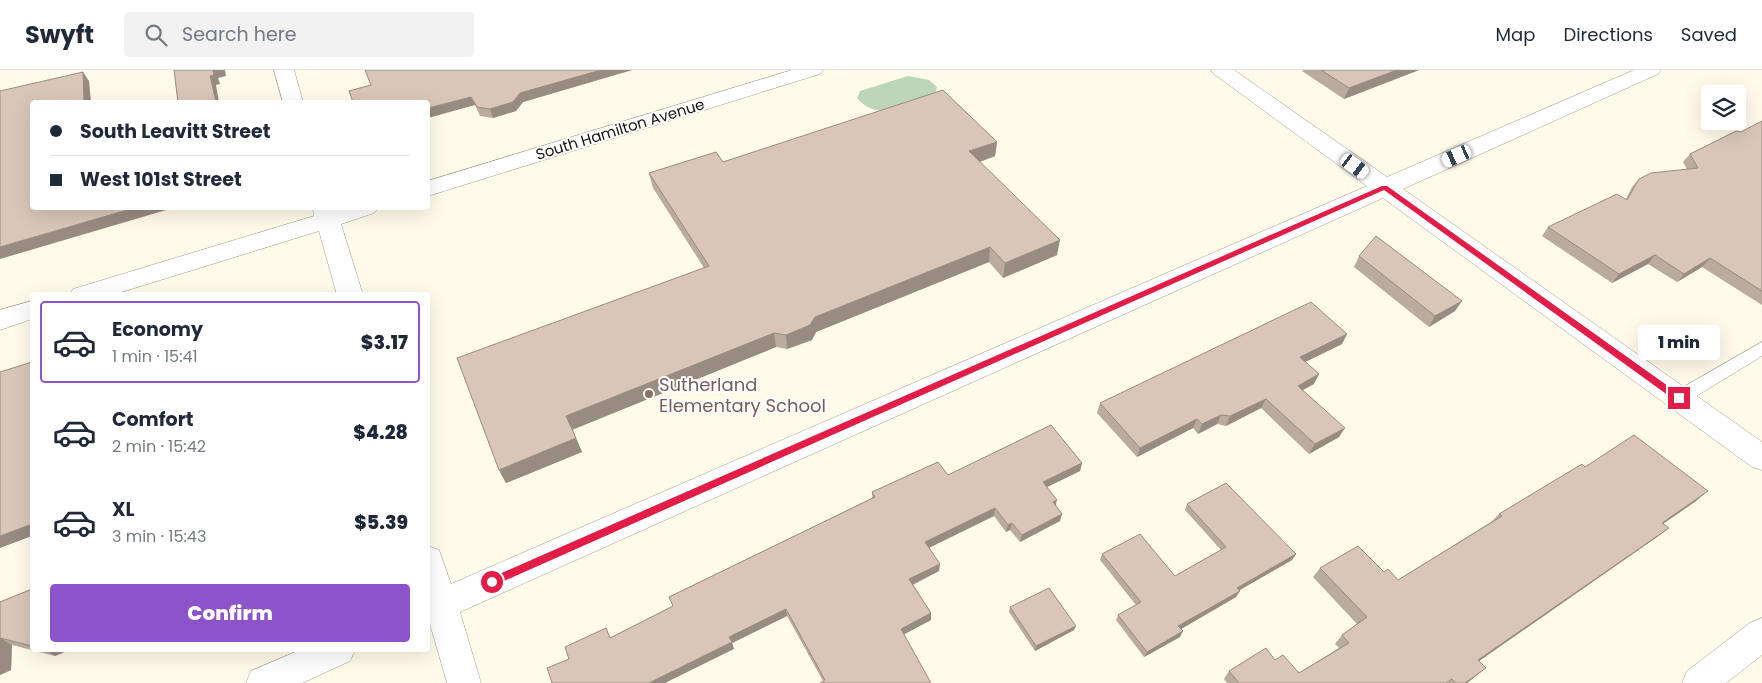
<!DOCTYPE html>
<html lang="en">
<head>
<meta charset="utf-8">
<style>
  body { margin:0; font-family:Poppins,sans-serif; background:#f2f2f3; color:#1f2937; height:100vh; display:flex; flex-direction:column; font-size:19px; white-space:nowrap }
  * { box-sizing:border-box; margin:0 }
  p { font-size:16px; color:#747a83 }
  .icon { flex:none; width:28px; height:28px; fill:none; stroke:currentColor; stroke-width:2; stroke-linecap:round; stroke-linejoin:round }
  .map { position:relative; flex:1; overflow:hidden }
  .panel { position:absolute; left:30px; top:222px; width:400px; height:360px; display:flex; flex-direction:column; background:#fff; border-radius:5px; box-shadow:0 5px 20px #0002 }
  .panel>* { flex:none }
  .banner { position:absolute; left:30px; top:30px; width:400px; height:110px; border-radius:5px; box-shadow:0 5px 20px #0002; display:grid; align-content:center; height:110px; padding:0 20px; background:#fff }
  .fabs { position:absolute; left:1701px; top:15px; display:grid; gap:10px }
  .fabs a { display:grid; place-items:center; width:45px; height:45px; border-radius:5px; background:#fff; box-shadow:0 5px 20px #0002; font-size:25px }
  .end { position:absolute; width:22px; height:22px; margin:-11px; border:6px solid #e11d48; background:#fff; box-shadow:0 0 0 2px #fff }
  .from { border-radius:50% }
  .bubble { position:absolute; height:35px; border-radius:5px; background:#fff; box-shadow:0 5px 20px #0002; font-size:16px; font-weight:800; line-height:35px; text-align:center }
  .car { position:absolute; width:15px; height:30px; margin:-15px -8px; border-radius:6px; box-shadow:0 0 4px 1px #0007; background:linear-gradient(#fff 24%,#345 0 40%,#fff 0 76%,#345 0 86%,#fff 0) }
  .banner b { display:flex; align-items:center; gap:18px; height:48px; font-size:19px }
  .banner b+b { border-top:1px solid #e0e1e3 }
  .banner i { width:12px; height:12px; background:#1f2937 }
  ul { padding:9px 0 0; list-style:none }
  li { display:flex; align-items:center; gap:15px; height:82px; margin:0 10px 8px; padding:0 10px; border:2px solid transparent; border-radius:5px }
  li div { flex:1 }
  li b { display:block; font-size:19px }
  li em { font-style:normal; font-weight:800 }
  li.on { border-color:#8d53ca }
  li>.icon { width:45px; height:45px; stroke-width:1.5 }
  .action { display:flex; gap:10px; margin-top:auto; padding:10px 20px }
  .action a { flex:1; height:58px; border-radius:5px; background:#8d53ca; color:#fff; font-size:20px; font-weight:800; line-height:58px; text-align:center }
  header { display:flex; align-items:center; gap:30px; box-sizing:border-box; height:70px; padding:0 25px; background:#fff; border-bottom:1px solid #e0e1e3 }
  header strong { font-size:24px }
  nav { display:flex; gap:28px; margin-inline-start:auto; font-size:18px }
  .search { width:350px; height:45px; background:#f2f2f3; display:flex; align-items:center; gap:12px; box-sizing:border-box; padding:0 18px; border-radius:5px; color:#747a83; font-size:19px }
  .map>svg:first-child { display:block }
</style>
</head>
<body>
<header>
<strong>Swyft</strong>
<div class="search"><svg class="icon" aria-label="search" viewBox="0 0 24 24"><circle cx="10" cy="10" r="6"/><path d="M15 15l6 6"/></svg>Search here</div>
<nav><a>Map</a><a>Directions</a><a>Saved</a></nav>
</header>
<div class="map">
<svg width="1762" height="613" viewBox="0 0 1762 613">
  <rect width="100%" height="100%" fill="#fffae9"/>
  <path fill="#bcd6b7" d="M 908,6 L 929,10 L 937,17 L 934,27 C 908,35 878,53 857,28 L 860,21 Z"/>
  <g fill="none" stroke-linecap="round" stroke-linejoin="round">
    <defs>
      <path id="lane" d="M 1762,272 L 1762,286 L 1685,333 L 1679,335 L 1673,333 L 1670,328 L 1673,323 Z"/>
      <path id="street" d="M 274,0 L 294,0 L 303,32 L 283,32 Z
        M 792,0 L 823,0 L 820,4 L 428,126 L 428,111 Z
        M 1211,0 L 1234,0 L 1387,107 L 1634,0 L 1661,0 L 1658,4 L 1403,119 L 1762,372 L 1762,400 L 1752,397 L 1383,128 L 460,542 L 481,613 L 447,613 L 430,554 L 428,555 L 428,476 L 439,480 L 451,514 L 1367,116 L 1214,4 Z
        M 313,138 L 378,138 L 374,143 L 341,154 L 363,225 L 337,225 L 319,161 L 112,225 L 69,225 L 73,219 L 314,146 Z
        M 32,231 L 32,249 L 0,260 L 0,240 Z
        M 1762,548 L 1762,585 L 1726,613 L 1682,613 L 1687,601 L 1750,553 Z
        M 300,580 L 355,580 L 350,591 L 302,613 L 246,613 L 251,601 Z"/>
    </defs>
    <use href="#lane" stroke="#a19b88" stroke-width="1"/>
    <use href="#street" stroke="#a19b88" stroke-width="1"/>
    <use href="#lane" fill="#fff" fill-rule="evenodd"/>
    <use href="#street" fill="#fff" fill-rule="evenodd"/>
  </g>
  <path fill="#bbaa9e" d="M 365,0 L 632,0 L 523,32 L 516,41 L 493,48 L 480,46 L 475,35 L 371,15 Z
    M 1303,0 L 1419,0 L 1344,29 L 1302,1 Z
    M 1762,51 L 1762,235 L 1702,197 L 1677,212 L 1648,194 L 1612,213 L 1542,166 L 1548,157 L 1626,129 L 1632,117 L 1639,109 L 1687,99 L 1683,92 L 1690,84 L 1741,62 Z
    M 997,72 L 995,86 L 980,92 L 1057,185 L 1003,208 L 989,192 L 816,262 L 812,270 L 787,279 L 776,277 L 572,359 L 582,382 L 506,413 L 499,400 L 704,198 L 653,118 L 649,103 L 723,92 Z
    M 1359,186 L 1455,241 L 1429,257 L 1354,197 Z
    M 1347,264 L 1342,274 L 1305,292 L 1314,314 L 1303,320 L 1339,367 L 1309,384 L 1261,338 L 1226,356 L 1217,354 L 1198,364 L 1193,358 L 1137,387 L 1097,343 L 1100,333 Z
    M 1082,393 L 1080,401 L 1047,417 L 1056,436 L 1060,451 L 1020,472 L 1010,460 L 1006,462 L 994,446 L 929,478 L 939,501 L 913,515 L 931,543 L 931,550 L 904,564 L 823,611 L 787,546 L 732,573 L 734,579 L 569,589 L 673,537 L 669,527 L 872,428 L 872,422 L 948,405 Z
    M 1585,397 L 1696,431 L 1663,454 L 1669,458 L 1657,467 L 1479,591 L 1476,606 L 1467,613 L 1227,613 L 1224,609 L 1229,601 L 1275,590 L 1299,603 L 1339,578 L 1335,574 L 1342,565 L 1357,554 L 1313,507 L 1320,498 L 1384,502 L 1398,510 L 1491,452 L 1499,444 Z
    M 1187,434 L 1296,484 L 1292,490 L 1239,520 L 1236,527 L 1181,559 L 1180,567 L 1144,587 L 1116,550 L 1118,545 L 1136,535 L 1100,490 L 1102,484 L 1175,506 L 1221,480 L 1185,440 Z
    M 32,519 L 32,580 L 69,580 L 55,586 L 12,575 L 11,600 L 0,605 L 0,532 Z
    M 1010,537 L 1076,556 L 1074,560 L 1035,581 L 1009,542 Z"/>
  <path fill="#988b81" d="M 213,0 L 225,0 L 226,6 L 218,8 L 220,14 L 216,15 L 219,32 L 216,32 L 210,6 Z
    M 601,0 L 632,0 L 523,32 L 516,41 L 493,48 L 490,39 L 520,23 Z
    M 1397,0 L 1419,0 L 1344,29 L 1349,18 Z
    M 83,2 L 89,11 L 91,32 L 84,32 Z
    M 471,27 L 475,35 L 428,48 L 428,38 Z
    M 997,72 L 995,86 L 968,96 L 969,81 Z
    M 134,138 L 173,138 L 0,189 L 0,177 Z
    M 1060,170 L 1057,185 L 1003,208 L 1005,193 Z
    M 990,177 L 989,192 L 816,262 L 812,270 L 787,279 L 786,265 L 815,247 Z
    M 1655,185 L 1648,194 L 1612,213 L 1619,204 Z
    M 1710,188 L 1702,197 L 1677,212 L 1684,204 Z
    M 1462,231 L 1455,241 L 1429,257 L 1435,246 Z
    M 774,263 L 776,277 L 572,360 L 566,346 Z
    M 1347,264 L 1342,274 L 1295,297 L 1300,287 Z
    M 1319,304 L 1314,314 L 1293,325 L 1298,316 Z
    M 1266,329 L 1261,338 L 1226,356 L 1230,346 Z
    M 1221,345 L 1217,354 L 1198,364 L 1202,354 Z
    M 1197,349 L 1193,358 L 1137,387 L 1140,378 Z
    M 1345,358 L 1339,367 L 1309,384 L 1315,374 Z
    M 576,368 L 582,382 L 506,413 L 499,400 Z
    M 1082,393 L 1080,401 L 1041,420 L 1043,412 Z
    M 1708,421 L 1696,431 L 1651,462 L 1662,453 Z
    M 1057,430 L 1055,438 L 1053,432 Z
    M 995,438 L 994,446 L 924,480 L 925,472 Z
    M 1062,444 L 1060,451 L 1020,472 L 1022,465 Z
    M 1012,453 L 1010,460 L 1006,462 L 1008,455 Z
    M 32,454 L 32,466 L 0,478 L 0,466 Z
    M 1669,458 L 1657,467 L 1469,598 L 1478,590 Z
    M 1296,484 L 1292,490 L 1233,524 L 1237,518 Z
    M 940,494 L 939,501 L 909,516 L 909,509 Z
    M 1240,521 L 1236,527 L 1176,562 L 1178,556 Z
    M 786,539 L 787,546 L 732,573 L 734,579 L 665,613 L 649,613 L 729,567 Z
    M 931,543 L 931,550 L 901,566 L 901,559 Z
    M 1076,556 L 1074,560 L 1035,581 L 1036,576 Z
    M 1183,561 L 1180,567 L 1144,587 L 1147,582 Z
    M 0,568 L 12,575 L 11,600 L 0,605 Z
    M 46,580 L 69,580 L 55,586 Z
    M 1486,598 L 1467,613 L 1465,613 Z"/>
  <path fill="#d9c6b8" stroke="#988b81" d="M 174,0 L 213,0 L 214,5 L 210,6 L 216,32 L 178,32 Z
    M 365,0 L 601,0 L 520,23 L 513,32 L 490,39 L 477,37 L 471,27 L 428,38 L 428,32 L 353,32 L 349,21 L 371,15 Z
    M 1321,0 L 1397,0 L 1349,18 Z
    M 83,2 L 84,32 L 32,32 L 32,138 L 134,138 L 0,177 L 0,21 Z
    M 943,20 L 997,72 L 969,81 L 1060,170 L 1005,193 L 990,177 L 815,247 L 810,255 L 786,265 L 774,263 L 566,346 L 576,368 L 499,400 L 457,288 L 709,196 L 649,103 L 716,82 L 723,92 Z
    M 1762,51 L 1762,221 L 1710,188 L 1684,204 L 1655,185 L 1619,204 L 1548,157 L 1617,124 L 1627,130 L 1639,109 L 1651,103 L 1698,98 L 1690,84 L 1736,61 L 1741,62 Z
    M 1376,166 L 1462,231 L 1435,246 L 1359,186 Z
    M 259,223 L 259,225 L 251,225 Z
    M 1311,232 L 1347,264 L 1300,287 L 1319,304 L 1298,316 L 1345,358 L 1315,374 L 1266,329 L 1230,346 L 1221,345 L 1202,354 L 1197,349 L 1140,378 L 1100,333 Z
    M 32,292 L 32,454 L 0,466 L 0,302 Z
    M 1051,355 L 1082,393 L 1043,412 L 1057,430 L 1053,432 L 1062,444 L 1022,465 L 1012,453 L 1008,455 L 995,438 L 925,472 L 940,494 L 909,509 L 931,543 L 901,559 L 931,613 L 820,613 L 825,610 L 786,539 L 729,567 L 732,572 L 649,613 L 552,613 L 547,598 L 569,589 L 565,577 L 606,558 L 610,568 L 673,536 L 669,527 L 875,427 L 872,422 L 938,392 L 948,405 Z
    M 1634,365 L 1708,421 L 1662,453 L 1669,458 L 1478,590 L 1486,598 L 1465,613 L 1456,613 L 1452,609 L 1446,613 L 1239,613 L 1229,601 L 1266,578 L 1275,590 L 1283,585 L 1299,603 L 1349,573 L 1342,565 L 1367,547 L 1320,498 L 1358,476 L 1384,502 L 1388,499 L 1398,510 L 1502,446 L 1499,444 L 1582,394 L 1585,397 Z
    M 1226,413 L 1296,484 L 1237,518 L 1240,521 L 1178,556 L 1183,561 L 1147,582 L 1118,545 L 1141,532 L 1102,484 L 1140,464 L 1175,506 L 1226,477 L 1187,434 Z
    M 1049,518 L 1076,556 L 1036,576 L 1010,537 Z
    M 32,519 L 32,576 L 0,568 L 0,585 L 0,532 Z"/>
  <path fill="#e11d48" d="M 1382,116 L 1387,116 L 1682,326 L 1682,331 L 1676,331 L 1384,120 L 495,515 L 488,515 L 487,512 L 488,509 Z"/>
  <circle fill="#8d6e63" stroke="#fff" stroke-width="2" cx="649" cy="324" r="5"/>
  <g text-anchor="middle" dominant-baseline="central" stroke-width="4" stroke-linejoin="round" paint-order="stroke">
    <g font-size="15" fill="#16130c" stroke="#fff">
      <text transform="translate(620 59) rotate(-17)">South Hamilton Avenue</text>
    </g>
    <g font-size="18" fill="#785e54" stroke="#fff" text-anchor="start">
      <text x="659" y="314">Sutherland<tspan x="659" dy="21">Elementary School</tspan></text>
    </g>
  </g>
</svg>
<div class="fabs">
<a><svg class="icon" aria-label="layers" viewBox="0 0 24 24"><path d="M12 4l9 5-9 5-9-5zM3 14l9 5 9-5"/></svg></a>
</div>
<i class="end from" style="left:492px;top:512px"></i>
<i class="end" style="left:1679px;top:328px"></i>
<div class="bubble" style="left:1638px;top:255px;width:82px">1 min</div>
<i class="car" style="left:1457px;top:86px;rotate:246deg"></i>
<i class="car" style="left:1355px;top:96px;rotate:126deg"></i>
<div class="banner">
<b><i class="from"></i>South Leavitt Street</b>
<b><i></i>West 101st Street</b>
</div>
<section class="panel">
<ul>
<li class="on"><svg class="icon" aria-label="car" viewBox="0 0 24 24"><path d="M5 17H2v-5l4-1 3-4h7l3 4 3 1v5h-3M9 17h6M6 11h13"/><circle cx="7" cy="17" r="2"/><circle cx="17" cy="17" r="2"/></svg><div><b>Economy</b><p>1 min · 15:41</p></div><em>$3.17</em></li>
<li><svg class="icon" aria-label="car" viewBox="0 0 24 24"><path d="M5 17H2v-5l4-1 3-4h7l3 4 3 1v5h-3M9 17h6M6 11h13"/><circle cx="7" cy="17" r="2"/><circle cx="17" cy="17" r="2"/></svg><div><b>Comfort</b><p>2 min · 15:42</p></div><em>$4.28</em></li>
<li><svg class="icon" aria-label="car" viewBox="0 0 24 24"><path d="M5 17H2v-5l4-1 3-4h7l3 4 3 1v5h-3M9 17h6M6 11h13"/><circle cx="7" cy="17" r="2"/><circle cx="17" cy="17" r="2"/></svg><div><b>XL</b><p>3 min · 15:43</p></div><em>$5.39</em></li>
</ul>
<div class="action"><a>Confirm</a></div>
</section>
</div>
</body>
</html>
